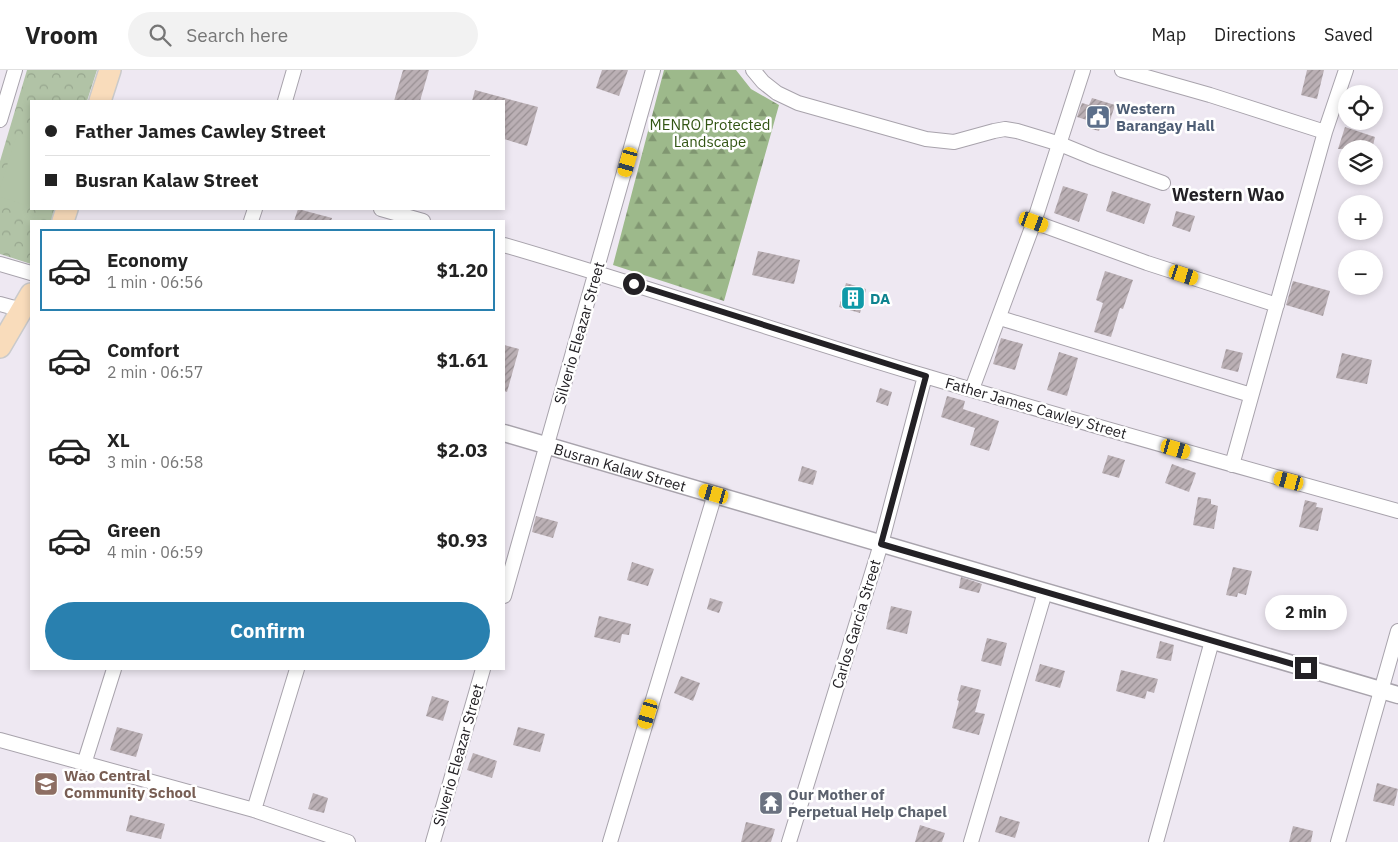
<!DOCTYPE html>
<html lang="en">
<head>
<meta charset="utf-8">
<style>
  body { margin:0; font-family:"IBM Plex Sans",sans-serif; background:#f2f2f2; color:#222; height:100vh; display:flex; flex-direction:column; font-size:19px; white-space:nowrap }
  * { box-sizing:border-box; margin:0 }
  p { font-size:16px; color:#767676 }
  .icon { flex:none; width:28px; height:28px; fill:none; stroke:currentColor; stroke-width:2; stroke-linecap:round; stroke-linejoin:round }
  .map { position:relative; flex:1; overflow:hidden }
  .side { position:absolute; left:30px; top:150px; width:475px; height:450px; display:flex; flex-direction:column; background:#fff; border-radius:0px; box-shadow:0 2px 8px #0003 }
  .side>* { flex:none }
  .guide { position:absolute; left:30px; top:30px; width:475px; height:110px; border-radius:0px; box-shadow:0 2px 8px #0003; display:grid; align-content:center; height:110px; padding:0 15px; background:#fff }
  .controls { position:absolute; left:1338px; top:15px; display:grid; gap:10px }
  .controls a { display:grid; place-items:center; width:45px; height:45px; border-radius:50%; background:#fff; box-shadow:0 2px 8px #0003; font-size:25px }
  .end { position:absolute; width:22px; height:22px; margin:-11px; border:6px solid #232125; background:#fff; box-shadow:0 0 0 2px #fff }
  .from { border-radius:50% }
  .bubble { position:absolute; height:35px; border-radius:18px; background:#fff; box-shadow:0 2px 8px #0003; font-size:16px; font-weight:800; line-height:35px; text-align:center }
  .car { position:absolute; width:15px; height:30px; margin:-15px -8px; border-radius:6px; box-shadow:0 0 4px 1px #0007; background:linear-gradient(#f5c518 24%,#345 0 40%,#f5c518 0 76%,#345 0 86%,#f5c518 0) }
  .guide b { display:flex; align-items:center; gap:18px; height:48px; font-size:19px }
  .guide b+b { border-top:1px solid #e0e0e0 }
  .guide i { width:12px; height:12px; background:#222 }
  ul { padding:9px 0 0; list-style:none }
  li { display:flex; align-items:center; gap:15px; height:82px; margin:0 10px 8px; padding:0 5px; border:2px solid transparent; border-radius:0px }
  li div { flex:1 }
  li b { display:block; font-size:19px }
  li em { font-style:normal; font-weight:800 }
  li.on { border-color:#2980af }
  li>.icon { width:45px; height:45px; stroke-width:1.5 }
  .action { display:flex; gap:10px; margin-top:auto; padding:10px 15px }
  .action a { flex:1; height:58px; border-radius:30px; background:#2980af; color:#fff; font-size:20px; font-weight:800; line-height:58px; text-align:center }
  header { display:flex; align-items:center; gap:30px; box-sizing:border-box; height:70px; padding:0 25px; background:#fff; border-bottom:1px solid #e0e0e0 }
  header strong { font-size:24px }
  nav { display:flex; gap:28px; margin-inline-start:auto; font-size:18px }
  .search { width:350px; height:45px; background:#f2f2f2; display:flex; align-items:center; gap:12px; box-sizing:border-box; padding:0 18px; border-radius:28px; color:#767676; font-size:19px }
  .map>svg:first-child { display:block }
</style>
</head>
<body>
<header>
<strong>Vroom</strong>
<div class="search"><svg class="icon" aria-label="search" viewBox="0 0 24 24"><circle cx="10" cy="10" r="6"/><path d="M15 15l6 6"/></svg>Search here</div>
<nav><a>Map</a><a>Directions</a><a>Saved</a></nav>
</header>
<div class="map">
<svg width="1398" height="772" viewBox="0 0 1398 772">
  <defs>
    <pattern id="forest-firs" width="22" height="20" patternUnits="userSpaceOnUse" patternTransform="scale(1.25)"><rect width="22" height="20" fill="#9db98b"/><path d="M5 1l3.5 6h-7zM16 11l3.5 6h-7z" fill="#809671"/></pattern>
    <pattern id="park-crowns" width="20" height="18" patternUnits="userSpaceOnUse" patternTransform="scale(1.25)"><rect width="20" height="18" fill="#b1c3a6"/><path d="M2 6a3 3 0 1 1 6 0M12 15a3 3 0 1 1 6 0" fill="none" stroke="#98a78f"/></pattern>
    <pattern id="building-hatch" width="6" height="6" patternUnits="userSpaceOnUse" patternTransform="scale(1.25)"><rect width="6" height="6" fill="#bbb0b5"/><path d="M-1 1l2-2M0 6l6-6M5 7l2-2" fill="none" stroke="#988f93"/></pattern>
  </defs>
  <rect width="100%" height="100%" fill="#eee8f2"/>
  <path fill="url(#forest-firs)" d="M 664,0 L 736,0 L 751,19 L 779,35 L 724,231 L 613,195 Z"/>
  <path fill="url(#park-crowns)" d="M 27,0 L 97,0 L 87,31 L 31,31 L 31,139 L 56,139 L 52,151 L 31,151 L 31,194 L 0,184 L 0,91 Z"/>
  <path fill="#b1c3a6" d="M 17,64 L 31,69 L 31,137 L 0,127 L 0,118 Z"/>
  <path fill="url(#building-hatch)" d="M 403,0 L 429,0 L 420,31 L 394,31 Z
    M 602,0 L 628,0 L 619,26 L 596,18 Z
    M 1307,0 L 1324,0 L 1317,29 L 1301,25 Z
    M 475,20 L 538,37 L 527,76 L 504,69 L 504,31 L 472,31 Z
    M 1092,28 L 1115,35 L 1108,57 L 1101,55 L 1099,61 L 1088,58 L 1090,51 L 1077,47 L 1082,33 L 1089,35 Z
    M 1345,57 L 1375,67 L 1372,79 L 1338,79 Z
    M 1063,116 L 1088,124 L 1079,152 L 1054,143 Z
    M 1112,121 L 1151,134 L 1144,154 L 1106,141 Z
    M 298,139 L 332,148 L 331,151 L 294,151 Z
    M 1176,141 L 1195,146 L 1190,162 L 1172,156 Z
    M 758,181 L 800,190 L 794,214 L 752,205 Z
    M 1105,201 L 1133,210 L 1123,239 L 1120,238 L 1111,267 L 1094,262 L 1103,233 L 1096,230 Z
    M 1293,211 L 1330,221 L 1323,246 L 1286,235 Z
    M 846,213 L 866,219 L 860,243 L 839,237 Z
    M 1001,268 L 1023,274 L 1015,300 L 993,294 Z
    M 504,275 L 519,279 L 507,322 L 504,321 Z
    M 1226,279 L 1243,283 L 1238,302 L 1221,298 Z
    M 1059,282 L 1078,288 L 1067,326 L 1047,320 Z
    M 1342,283 L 1372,290 L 1367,314 L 1336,308 Z
    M 880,318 L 892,322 L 888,336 L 876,332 Z
    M 947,326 L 965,331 L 963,339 L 999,351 L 989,381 L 970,375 L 975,358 L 941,347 Z
    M 1108,385 L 1125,390 L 1119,408 L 1102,403 Z
    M 1172,394 L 1196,403 L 1189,422 L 1165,413 Z
    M 802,396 L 817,401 L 813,415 L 798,411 Z
    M 1198,427 L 1211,429 L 1211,434 L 1218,436 L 1214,459 L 1193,455 Z
    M 1305,430 L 1317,433 L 1316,437 L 1323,438 L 1318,461 L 1299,457 Z
    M 536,446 L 558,452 L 553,468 L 532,462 Z
    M 632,492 L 654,499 L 648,516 L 627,510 Z
    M 1233,497 L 1252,501 L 1246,525 L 1238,523 L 1237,527 L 1226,525 Z
    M 961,507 L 982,514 L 979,523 L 959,518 Z
    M 710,528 L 723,532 L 719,543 L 707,539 Z
    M 891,536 L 912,541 L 907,564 L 886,559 Z
    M 599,546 L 631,554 L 629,565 L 622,564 L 620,573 L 594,567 Z
    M 987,568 L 1007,573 L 1001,596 L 981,591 Z
    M 1160,571 L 1174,575 L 1171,591 L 1156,588 Z
    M 1040,594 L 1065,601 L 1060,618 L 1035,611 Z
    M 1121,600 L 1158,609 L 1154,623 L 1147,621 L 1145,629 L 1116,621 Z
    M 681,606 L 700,613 L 693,631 L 674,623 Z
    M 961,615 L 981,620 L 975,642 L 985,644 L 979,665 L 952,658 L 959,631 L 957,630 Z
    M 432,626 L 449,631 L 443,651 L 426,646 Z
    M 117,657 L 143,664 L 136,687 L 110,680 Z
    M 518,657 L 545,664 L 540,682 L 513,675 Z
    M 473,683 L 497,691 L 492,708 L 467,700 Z
    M 1377,713 L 1398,719 L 1394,736 L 1373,731 Z
    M 313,723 L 328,728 L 324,743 L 308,739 Z
    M 130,745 L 165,754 L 161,769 L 126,761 Z
    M 1000,746 L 1020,752 L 1015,768 L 995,762 Z
    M 746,752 L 775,759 L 771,772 L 741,772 Z
    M 920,755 L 945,763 L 942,772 L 915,772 Z
    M 1293,756 L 1313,761 L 1311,772 L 1289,772 Z"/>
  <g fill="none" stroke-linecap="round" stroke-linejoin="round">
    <defs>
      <path id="minor" d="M 753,0 L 763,12 L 777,23 L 798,33 L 926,69 L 954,72 L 994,61 L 1005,59 L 1017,61 L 1060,74 L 1094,88 L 1163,113
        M 1122,0 L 1210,25 L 1325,62
        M 285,31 L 294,0
        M 0,50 L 15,0
        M 381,139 L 423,151
        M 251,151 L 255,139
        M 1034,152 L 1147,193 L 1277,235
        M 504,175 C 645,216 784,264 925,306 C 1082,353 1240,397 1398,441
        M 0,194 L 31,203
        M 0,234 L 22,240
        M 1000,248 L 1251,325
        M 972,319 L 1034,152 L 1083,0
        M 1232,395 L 1325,62 L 1346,0
        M 504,526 L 653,0
        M 0,670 L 254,740 L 348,772
        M 84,694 L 114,599
        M 254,740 L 297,599
        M 433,772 L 483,599
        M 610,772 L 715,424
        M 789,772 L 881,474 L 925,306
        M 971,772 L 1045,522
        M 1156,772 L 1212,571
        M 1338,772 L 1398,561"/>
      <g id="tertiary">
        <path id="s1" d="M 504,363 L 1398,625"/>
      </g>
      <path id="primary" d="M 100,31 L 110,0
        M 63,151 L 67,139
        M 0,277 L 31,224"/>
    </defs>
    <use href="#minor" stroke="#a8a3ac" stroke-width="16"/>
    <use href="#tertiary" stroke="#a8a3ac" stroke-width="19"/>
    <use href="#primary" stroke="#cacacb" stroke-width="24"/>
    <use href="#minor" stroke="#fff" stroke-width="14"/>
    <use href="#tertiary" stroke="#fff" stroke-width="16"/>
    <use href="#primary" stroke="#f9dcbb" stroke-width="21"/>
  </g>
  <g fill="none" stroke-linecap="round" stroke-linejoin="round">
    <path stroke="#232125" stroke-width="6" d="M 634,214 L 926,306 L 881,474 L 1306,598"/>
  </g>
  <defs>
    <symbol id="civic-square" viewBox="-11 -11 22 22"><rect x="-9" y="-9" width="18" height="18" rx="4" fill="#5c6f8a" stroke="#fff"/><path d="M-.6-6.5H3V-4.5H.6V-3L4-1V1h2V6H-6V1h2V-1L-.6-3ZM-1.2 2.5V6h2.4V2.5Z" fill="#fff"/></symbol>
    <symbol id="building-square" viewBox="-11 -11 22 22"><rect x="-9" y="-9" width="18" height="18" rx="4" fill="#0f9aa8" stroke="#fff"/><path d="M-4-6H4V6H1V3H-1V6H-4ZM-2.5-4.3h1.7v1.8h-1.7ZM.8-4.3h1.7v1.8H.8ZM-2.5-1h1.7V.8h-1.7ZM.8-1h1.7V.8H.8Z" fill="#fff"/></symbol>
    <symbol id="school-square" viewBox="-11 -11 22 22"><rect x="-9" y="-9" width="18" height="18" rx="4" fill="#8d6e63" stroke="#fff"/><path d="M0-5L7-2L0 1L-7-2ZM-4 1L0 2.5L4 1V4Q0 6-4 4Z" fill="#fff"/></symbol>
    <symbol id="temple-square" viewBox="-11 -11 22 22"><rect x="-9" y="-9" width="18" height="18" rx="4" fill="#6b7280" stroke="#fff"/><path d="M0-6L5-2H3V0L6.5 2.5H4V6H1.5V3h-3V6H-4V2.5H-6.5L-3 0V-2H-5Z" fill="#fff"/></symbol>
  </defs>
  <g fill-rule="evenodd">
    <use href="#civic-square" x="1084" y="33" width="28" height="28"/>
    <use href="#building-square" x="839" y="214" width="28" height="28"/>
    <use href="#school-square" x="32" y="700" width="28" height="28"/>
    <use href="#temple-square" x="757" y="719" width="28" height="28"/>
  </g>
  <g text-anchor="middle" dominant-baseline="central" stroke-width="5" stroke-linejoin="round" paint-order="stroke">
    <g font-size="15" font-weight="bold" fill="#4e5e75" stroke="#fff" text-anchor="start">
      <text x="1116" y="38">Western<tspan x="1116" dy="17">Barangay Hall</tspan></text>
    </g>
    <g font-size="15" fill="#325513" stroke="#fff">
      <text x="710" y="54">MENRO Protected<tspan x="710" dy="17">Landscape</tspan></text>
    </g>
    <g font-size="15" font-weight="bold" fill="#0d838f" stroke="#fff" text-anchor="start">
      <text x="870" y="228">DA</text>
    </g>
    <g font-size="15" fill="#232125" stroke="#fff">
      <text transform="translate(579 263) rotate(-74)">Silverio Eleazar Street</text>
      <text transform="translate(1036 338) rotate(16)">Father James Cawley Street</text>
      <text stroke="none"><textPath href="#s1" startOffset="121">Busran Kalaw Street</textPath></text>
      <text transform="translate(856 554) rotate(-73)">Carlos Garcia Street</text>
      <text transform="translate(458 685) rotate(-74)">Silverio Eleazar Street</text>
    </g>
    <g font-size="15" font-weight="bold" fill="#785e54" stroke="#fff" text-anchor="start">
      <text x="64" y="705">Wao Central<tspan x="64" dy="17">Community School</tspan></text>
    </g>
    <g font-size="15" font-weight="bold" fill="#5b616d" stroke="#fff" text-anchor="start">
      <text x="788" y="724">Our Mother of<tspan x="788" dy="17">Perpetual Help Chapel</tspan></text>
    </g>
    <g font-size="18" font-weight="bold" fill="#232125" stroke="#fff">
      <text x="1228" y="124">Western Wao</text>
    </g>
  </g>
</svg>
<div class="controls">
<a><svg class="icon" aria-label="locate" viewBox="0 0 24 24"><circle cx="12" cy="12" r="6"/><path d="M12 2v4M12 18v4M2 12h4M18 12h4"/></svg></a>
<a><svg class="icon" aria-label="layers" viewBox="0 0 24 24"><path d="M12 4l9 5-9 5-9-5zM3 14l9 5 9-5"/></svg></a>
<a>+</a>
<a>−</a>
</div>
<i class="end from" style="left:634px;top:214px"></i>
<i class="end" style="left:1306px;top:598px"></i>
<div class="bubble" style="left:1265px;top:525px;width:82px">2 min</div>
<i class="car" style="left:628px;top:92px;rotate:196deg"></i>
<i class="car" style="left:1034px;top:152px;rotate:110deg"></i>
<i class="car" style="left:1184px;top:205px;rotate:108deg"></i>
<i class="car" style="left:1176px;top:379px;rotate:106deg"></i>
<i class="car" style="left:1289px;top:411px;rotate:285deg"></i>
<i class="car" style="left:714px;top:424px;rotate:286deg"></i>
<i class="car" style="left:648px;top:644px;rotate:197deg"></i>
<div class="guide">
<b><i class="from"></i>Father James Cawley Street</b>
<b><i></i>Busran Kalaw Street</b>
</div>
<section class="side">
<ul>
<li class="on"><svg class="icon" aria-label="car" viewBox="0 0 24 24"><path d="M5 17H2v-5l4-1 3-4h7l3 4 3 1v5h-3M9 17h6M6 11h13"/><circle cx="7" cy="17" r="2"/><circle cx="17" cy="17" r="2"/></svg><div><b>Economy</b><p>1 min · 06:56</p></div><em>$1.20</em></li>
<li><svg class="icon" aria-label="car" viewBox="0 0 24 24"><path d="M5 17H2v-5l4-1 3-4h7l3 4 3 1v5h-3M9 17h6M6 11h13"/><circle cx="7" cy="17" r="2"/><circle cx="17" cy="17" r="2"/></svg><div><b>Comfort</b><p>2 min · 06:57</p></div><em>$1.61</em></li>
<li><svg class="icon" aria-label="car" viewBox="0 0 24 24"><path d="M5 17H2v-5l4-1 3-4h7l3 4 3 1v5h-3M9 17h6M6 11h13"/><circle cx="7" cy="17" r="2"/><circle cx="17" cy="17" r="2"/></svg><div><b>XL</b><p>3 min · 06:58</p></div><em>$2.03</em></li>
<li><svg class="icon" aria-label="car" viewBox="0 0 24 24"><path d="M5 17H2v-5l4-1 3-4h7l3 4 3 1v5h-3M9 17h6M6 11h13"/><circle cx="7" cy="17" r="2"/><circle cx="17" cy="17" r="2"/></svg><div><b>Green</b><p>4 min · 06:59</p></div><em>$0.93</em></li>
</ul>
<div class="action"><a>Confirm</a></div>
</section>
</div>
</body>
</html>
